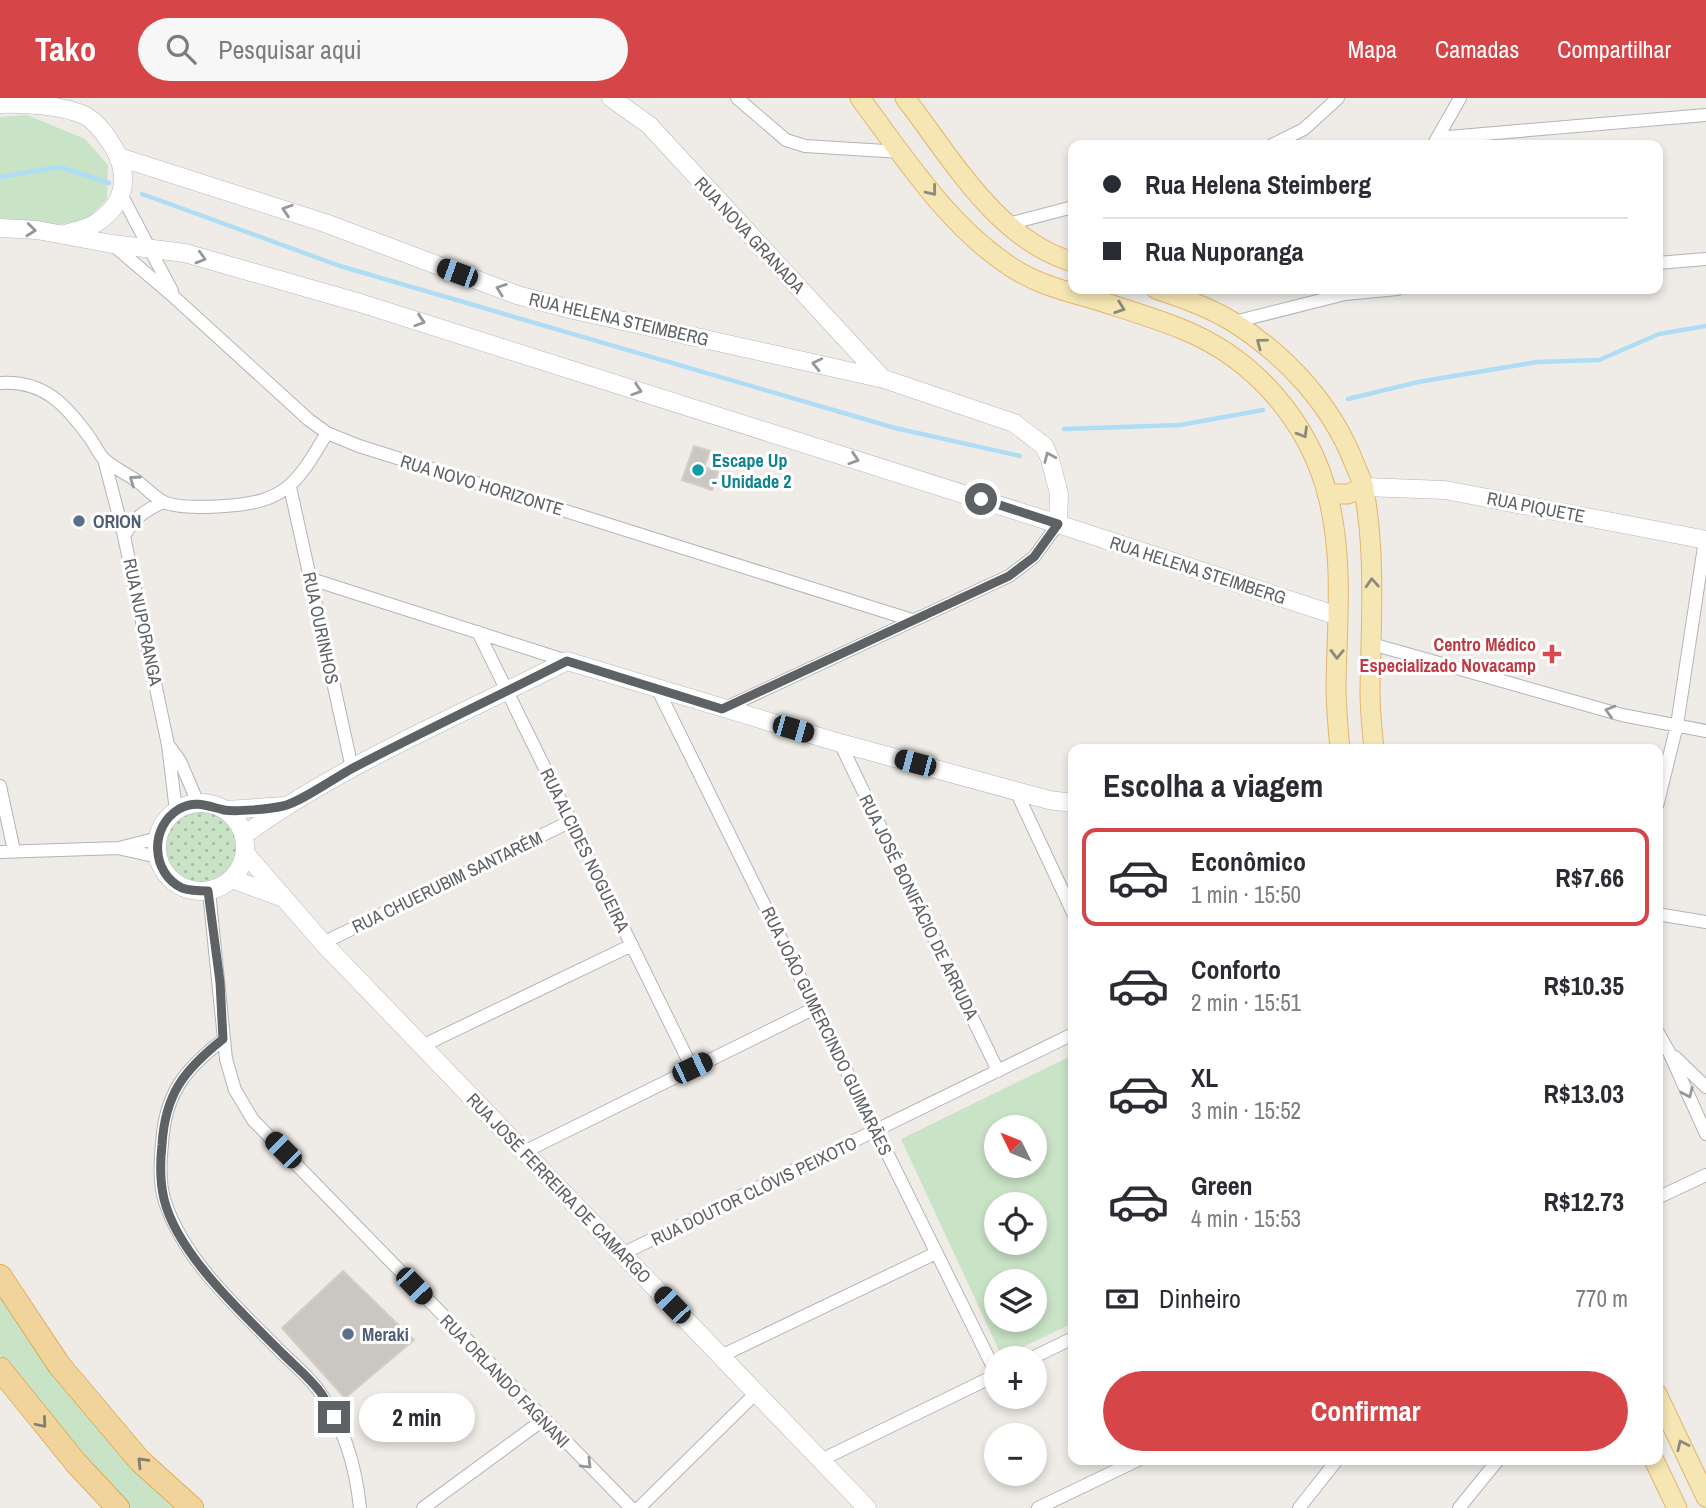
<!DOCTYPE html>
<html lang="pt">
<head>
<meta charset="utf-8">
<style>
  body { margin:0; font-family:"Archivo Narrow",sans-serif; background:#f7f7f7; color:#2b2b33; height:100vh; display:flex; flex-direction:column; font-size:26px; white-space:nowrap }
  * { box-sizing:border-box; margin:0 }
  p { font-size:23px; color:#7c7c81 }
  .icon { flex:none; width:38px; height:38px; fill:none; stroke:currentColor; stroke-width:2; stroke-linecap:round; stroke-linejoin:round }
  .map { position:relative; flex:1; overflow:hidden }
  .details { position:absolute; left:1068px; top:646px; width:595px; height:721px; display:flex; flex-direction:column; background:#fff; border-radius:14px; box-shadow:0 4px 10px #0003 }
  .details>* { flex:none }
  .top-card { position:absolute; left:1068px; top:42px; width:595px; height:154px; border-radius:14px; box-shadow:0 4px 10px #0003; display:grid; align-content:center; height:154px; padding:0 35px; background:#fff }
  .needle { width:46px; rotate:313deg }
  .controls { position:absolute; left:984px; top:1017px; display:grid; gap:14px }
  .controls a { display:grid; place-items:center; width:63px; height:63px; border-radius:50%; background:#fff; box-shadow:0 4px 10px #0003; font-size:35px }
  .end { position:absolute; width:32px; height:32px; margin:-16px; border:9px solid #5e6265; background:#fff; box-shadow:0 0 0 4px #fff }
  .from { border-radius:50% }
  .bubble { position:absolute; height:49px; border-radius:24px; background:#fff; box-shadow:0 4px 10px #0003; font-size:23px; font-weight:700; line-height:49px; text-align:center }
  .car { position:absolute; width:21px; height:42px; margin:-21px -10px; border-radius:9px; box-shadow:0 0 5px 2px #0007; background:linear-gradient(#222 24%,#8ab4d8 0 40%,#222 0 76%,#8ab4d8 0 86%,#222 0) }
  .top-card b { display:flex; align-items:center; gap:24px; height:66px; font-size:26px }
  .top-card b+b { border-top:2px solid #e1e1e2 }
  .top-card i { width:18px; height:18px; background:#2b2b33 }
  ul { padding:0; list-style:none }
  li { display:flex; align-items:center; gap:21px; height:98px; margin:0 14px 10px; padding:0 21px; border:4px solid transparent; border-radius:14px }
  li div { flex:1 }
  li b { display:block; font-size:26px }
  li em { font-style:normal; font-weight:700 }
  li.selected { border-color:#d64547 }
  li>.icon { width:63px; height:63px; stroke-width:1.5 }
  h2 { padding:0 35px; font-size:32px; line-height:84px }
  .pay { display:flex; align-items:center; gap:18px; height:77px; padding:0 35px; font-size:26px }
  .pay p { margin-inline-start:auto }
  .action { display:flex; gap:14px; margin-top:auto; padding:14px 35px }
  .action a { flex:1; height:80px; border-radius:42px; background:#d64547; color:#fff; font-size:28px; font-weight:700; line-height:80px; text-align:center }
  header { display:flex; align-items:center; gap:42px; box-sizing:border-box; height:98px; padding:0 35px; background:#d64547; color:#fff }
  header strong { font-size:33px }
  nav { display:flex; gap:38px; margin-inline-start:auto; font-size:24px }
  .search { width:490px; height:63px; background:#f7f7f7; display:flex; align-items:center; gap:18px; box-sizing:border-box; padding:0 24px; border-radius:38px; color:#7c7c81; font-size:26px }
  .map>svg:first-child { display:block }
</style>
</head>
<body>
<header>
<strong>Tako</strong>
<div class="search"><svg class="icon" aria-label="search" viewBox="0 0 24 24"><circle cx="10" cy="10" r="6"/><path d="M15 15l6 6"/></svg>Pesquisar aqui</div>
<nav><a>Mapa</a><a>Camadas</a><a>Compartilhar</a></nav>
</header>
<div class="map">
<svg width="1706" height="1410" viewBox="0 0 1706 1410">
  <defs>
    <pattern id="grass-dots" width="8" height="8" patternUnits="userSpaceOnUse" patternTransform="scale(1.75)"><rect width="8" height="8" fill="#c9e3c6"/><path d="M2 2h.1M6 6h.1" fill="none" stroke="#a6bba4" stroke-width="1.8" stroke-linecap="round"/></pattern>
  </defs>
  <rect width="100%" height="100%" fill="#efece7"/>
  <path fill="url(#grass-dots)" d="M165 749a36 36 0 1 1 72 0a36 36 0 1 1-72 0Z"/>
  <path fill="#c9e3c6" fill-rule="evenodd" d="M 27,17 L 85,41 L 108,67 L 107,101 L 88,121 L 52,128 L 0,120 L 0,19 Z
    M 1073,957 L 1073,1225 L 1002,1259 L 901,1041 ZM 996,1029 L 1034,1029 L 1034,1068 L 996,1068 ZM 996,1106 L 1034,1106 L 1034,1144 L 996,1144 ZM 996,1183 L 1034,1183 L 1034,1222 L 996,1222 Z
    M 0,1193 L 182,1410 L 127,1410 L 29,1297 L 0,1257 Z"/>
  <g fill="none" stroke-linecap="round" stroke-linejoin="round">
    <path stroke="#b0ddf6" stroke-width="4.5" d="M 0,79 L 60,69 L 109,85
      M 142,96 L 340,168 L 895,330 L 1020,358
      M 1348,301 L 1418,284 L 1537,264 L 1599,262 L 1659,236 L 1706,228
      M 1064,331 L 1180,327 L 1263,312"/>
  </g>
  <path fill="#cac7c3" stroke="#d3cdc6" stroke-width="2" d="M 694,348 L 710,353 L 704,369 L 718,374 L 712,392 L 682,382 Z
    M 343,1173 L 414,1242 L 345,1300 L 282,1230 Z"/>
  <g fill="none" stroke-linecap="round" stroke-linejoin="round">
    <defs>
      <path id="street" d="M 737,0 L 786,42 L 805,48 L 901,54
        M 1437,40 L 1706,17
        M 1435,44 L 1460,0
        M 1272,47 L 1304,31 L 1338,0
        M 122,98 L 172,193
        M 1008,126 L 1073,109
        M 113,147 L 174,199 L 309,322 L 327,335 L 359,348 L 912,522
        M 1657,165 L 1706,161
        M 1345,196 L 1397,191
        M 1234,224 L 1345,196 L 1348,191
        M 0,285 C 44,282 66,307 90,340 C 95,347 99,357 105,362 C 114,370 127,376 137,383 C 145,389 153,398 162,403 C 176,411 209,409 225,408 C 287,404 297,385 327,335
        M 104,361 L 124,438 L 168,647 L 176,713
        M 290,389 L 352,670
        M 124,438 C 134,420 144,413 163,404
        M 311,481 L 567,563
        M 478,534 L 692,970
        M 1372,546 L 1622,617 L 1706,633
        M 658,592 L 996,1275
        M 723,611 L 1009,478 L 1034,459 L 1058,426
        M 840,645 L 998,973
        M 169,648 L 180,663 L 198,705
        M 0,688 L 14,753
        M 1016,693 L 1073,815
        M 1657,708 L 1677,627 L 1705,442
        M 122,751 L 158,759
        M 0,754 L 119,750 L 158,740
        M 209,793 L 226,961 L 235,992 L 253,1022 L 631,1410
        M 1657,816 L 1706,824
        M 323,845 L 571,723
        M 1657,933 L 1669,954 L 1706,1036
        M 224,941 C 185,971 165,995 162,1046 C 160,1064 159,1086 165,1104 C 185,1164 238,1210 281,1254 C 294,1267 311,1280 321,1296 C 344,1329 356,1370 360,1410
        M 422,948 L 632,847
        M 1675,959 L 1706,989
        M 524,1054 L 815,910
        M 1657,1100 L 1706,1077
        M 622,1156 L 1073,936
        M 721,1258 L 936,1155
        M 1032,1260 L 1073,1240
        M 821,1362 L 996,1277
        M 423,1410 L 543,1322
        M 639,1410 L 756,1295
        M 1038,1410 L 1138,1362
        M 1299,1410 L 1337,1362
        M 1459,1410 L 1498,1362"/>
      <path id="secondary" d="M 611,0 L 649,27 L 883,281
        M 0,6 C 24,5 64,7 86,18 C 98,25 107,39 114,50 C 131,80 124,107 96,125 C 87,131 75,133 65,136
        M 119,59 L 325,125 L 517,197 L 574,212 L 884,281 L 1014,325 L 1044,348 L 1050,361 L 1059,396 L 1058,426
        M 0,130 L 37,132 L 112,146 L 185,155 L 360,205 L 1058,426 L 1338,518
        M 1364,389 L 1445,392 L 1706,442
        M157 749a44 44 0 1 1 88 0a44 44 0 1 1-88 0Z
        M 226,712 L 285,708
        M 244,737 C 343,666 458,618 567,563 L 840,645 L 1049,702 L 1073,705
        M 245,755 L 323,845 L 867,1410
        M 232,781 L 281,799"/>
      <path id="primary" d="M 860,0 C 904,59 948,128 1011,169 C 1041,189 1075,195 1109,206 C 1134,214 1160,222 1184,232 C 1255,261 1309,324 1328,398 C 1344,464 1337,521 1336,588 C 1336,609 1338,630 1340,651
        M 905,0 C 951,59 996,141 1073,164
        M 1156,191 C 1182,200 1209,209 1233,224 C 1287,258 1332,307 1355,367 C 1358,375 1363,383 1364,392 C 1376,458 1371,526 1370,593 C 1370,612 1372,632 1374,651
        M 1327,396 L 1348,396 L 1364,389
        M 1657,1296 L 1706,1399
        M 1654,1362 L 1677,1410"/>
      <path id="highway" d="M 0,1178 L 59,1267 L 140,1363 L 192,1410
        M 0,1271 L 76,1365 L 118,1410"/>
    </defs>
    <use href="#street" stroke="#b2b4b7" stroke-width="14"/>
    <use href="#secondary" stroke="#b3b6b9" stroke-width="19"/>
    <use href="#primary" stroke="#e2b66c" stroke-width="21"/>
    <use href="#highway" stroke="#dc8d1a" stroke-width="24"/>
    <use href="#street" stroke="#fff" stroke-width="12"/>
    <use href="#secondary" stroke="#fff" stroke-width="18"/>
    <use href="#primary" stroke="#f6e6b4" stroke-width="19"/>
    <use href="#highway" stroke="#f1d49b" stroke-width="23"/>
  </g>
  <defs><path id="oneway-chevron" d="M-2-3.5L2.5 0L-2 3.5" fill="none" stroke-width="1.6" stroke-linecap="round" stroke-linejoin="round" transform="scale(1.75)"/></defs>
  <g stroke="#8c8a7d">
    <use href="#oneway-chevron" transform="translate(932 93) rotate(51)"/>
    <use href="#oneway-chevron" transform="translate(1120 210) rotate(19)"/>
    <use href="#oneway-chevron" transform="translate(1261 245) rotate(-143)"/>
    <use href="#oneway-chevron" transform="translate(1303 335) rotate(59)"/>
    <use href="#oneway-chevron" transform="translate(1372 485) rotate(-93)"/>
    <use href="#oneway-chevron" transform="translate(1337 556) rotate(91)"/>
    <use href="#oneway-chevron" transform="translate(1682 1347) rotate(-115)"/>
  </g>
  <g stroke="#96999b">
    <use href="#oneway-chevron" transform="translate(287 112) rotate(-162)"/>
    <use href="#oneway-chevron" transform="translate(31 132) rotate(6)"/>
    <use href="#oneway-chevron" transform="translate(201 160) rotate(16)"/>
    <use href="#oneway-chevron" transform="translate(501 191) rotate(-160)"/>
    <use href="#oneway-chevron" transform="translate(420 223) rotate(18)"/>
    <use href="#oneway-chevron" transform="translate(817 266) rotate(-167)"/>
    <use href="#oneway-chevron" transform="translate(637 292) rotate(18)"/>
    <use href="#oneway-chevron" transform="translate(1049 359) rotate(-114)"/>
    <use href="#oneway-chevron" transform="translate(854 361) rotate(18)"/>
    <use href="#oneway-chevron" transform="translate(134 382) rotate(-145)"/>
    <use href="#oneway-chevron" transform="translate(1610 613) rotate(-164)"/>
    <use href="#oneway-chevron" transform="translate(1688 995) rotate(66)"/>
    <use href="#oneway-chevron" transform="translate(587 1366) rotate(45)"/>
  </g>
  <g stroke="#837e72">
    <use href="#oneway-chevron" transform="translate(42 1325) rotate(50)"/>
    <use href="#oneway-chevron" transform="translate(142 1364) rotate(-134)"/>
  </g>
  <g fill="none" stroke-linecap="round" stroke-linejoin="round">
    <path stroke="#5e6265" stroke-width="9" d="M 334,1319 C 330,1311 326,1303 321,1295 C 311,1281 296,1269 284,1257 C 244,1217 177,1156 164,1101 C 160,1084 160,1065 162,1047 C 165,996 184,972 223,941 L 220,884 L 208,793 C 200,793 191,793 182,790 C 151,775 149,729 179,711 C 196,702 207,708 224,712 C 236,714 270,711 283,708 C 299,705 336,679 353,670 C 424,633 496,599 567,563 L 722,611 L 1009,478 L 1034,459 L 1058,426 L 981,401"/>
  </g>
  <circle fill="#0f9aa8" stroke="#fff" stroke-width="2.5" cx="698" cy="372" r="7"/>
  <g fill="#5c6f8a" stroke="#fff" stroke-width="2.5">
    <circle cx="79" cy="423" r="7"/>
    <circle cx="348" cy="1236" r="7"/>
  </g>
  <path fill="#e0444e" stroke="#fff" stroke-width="2.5" d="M1548.5 545.5h7v7h7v7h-7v7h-7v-7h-7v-7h7z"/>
  <g text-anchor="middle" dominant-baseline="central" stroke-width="6" stroke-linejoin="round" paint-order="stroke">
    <g font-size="18" fill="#5e6265" stroke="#fff">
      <text transform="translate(750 137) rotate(47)">RUA NOVA GRANADA</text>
      <text transform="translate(619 221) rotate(13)">RUA HELENA STEIMBERG</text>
      <text transform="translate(482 387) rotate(17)">RUA NOVO HORIZONTE</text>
      <text transform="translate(1536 409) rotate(11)">RUA PIQUETE</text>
      <text transform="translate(1198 472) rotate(18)">RUA HELENA STEIMBERG</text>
      <text transform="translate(143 524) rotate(78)">RUA NUPORANGA</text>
      <text transform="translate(321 530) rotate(78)">RUA OURINHOS</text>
      <text transform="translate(585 752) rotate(64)">RUA ALCIDES NOGUEIRA</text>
      <text transform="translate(447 784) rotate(-26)">RUA CHUERUBIM SANTARÉM</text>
      <text transform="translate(919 809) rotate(64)">RUA JOSÉ BONIFÁCIO DE ARRUDA</text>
      <text transform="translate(827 933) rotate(64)">RUA JOÃO GUMERCINDO GUIMARÃES</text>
      <text transform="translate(559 1090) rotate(46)">RUA JOSÉ FERREIRA DE CAMARGO</text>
      <text transform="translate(754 1093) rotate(-26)">RUA DOUTOR CLÓVIS PEIXOTO</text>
      <text transform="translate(505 1283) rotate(46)">RUA ORLANDO FAGNANI</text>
    </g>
    <g font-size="18" font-weight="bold" fill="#0d838f" stroke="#fff" text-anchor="start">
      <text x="712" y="362">Escape Up<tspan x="712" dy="21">- Unidade 2</tspan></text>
    </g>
    <g font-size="18" font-weight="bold" fill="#4e5e75" stroke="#fff" text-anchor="start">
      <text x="93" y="423">ORION</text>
      <text x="362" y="1236">Meraki</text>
    </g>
    <g font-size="18" font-weight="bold" fill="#be3a42" stroke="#fff" text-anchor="end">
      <text x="1536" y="546">Centro Médico<tspan x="1536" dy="21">Especializado Novacamp</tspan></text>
    </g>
  </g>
</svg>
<div class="controls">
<a><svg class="needle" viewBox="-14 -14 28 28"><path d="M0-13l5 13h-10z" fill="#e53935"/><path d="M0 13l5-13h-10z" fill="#7c7c81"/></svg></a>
<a><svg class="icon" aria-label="locate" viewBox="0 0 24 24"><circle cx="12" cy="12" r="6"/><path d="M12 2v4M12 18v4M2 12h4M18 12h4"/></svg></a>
<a><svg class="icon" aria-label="layers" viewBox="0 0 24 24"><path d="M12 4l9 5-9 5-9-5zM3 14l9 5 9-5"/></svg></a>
<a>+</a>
<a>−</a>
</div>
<i class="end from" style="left:981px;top:401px"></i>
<i class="end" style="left:334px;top:1319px"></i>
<div class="bubble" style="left:359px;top:1295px;width:116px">2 min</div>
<i class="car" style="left:457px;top:175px;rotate:290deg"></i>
<i class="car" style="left:793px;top:631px;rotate:106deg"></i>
<i class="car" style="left:915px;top:665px;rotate:285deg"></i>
<i class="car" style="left:692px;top:970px;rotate:64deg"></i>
<i class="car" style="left:283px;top:1052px;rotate:315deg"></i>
<i class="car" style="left:414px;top:1188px;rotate:136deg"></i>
<i class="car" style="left:672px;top:1207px;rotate:316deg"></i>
<div class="top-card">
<b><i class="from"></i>Rua Helena Steimberg</b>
<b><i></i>Rua Nuporanga</b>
</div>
<section class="details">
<h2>Escolha a viagem</h2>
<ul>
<li class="selected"><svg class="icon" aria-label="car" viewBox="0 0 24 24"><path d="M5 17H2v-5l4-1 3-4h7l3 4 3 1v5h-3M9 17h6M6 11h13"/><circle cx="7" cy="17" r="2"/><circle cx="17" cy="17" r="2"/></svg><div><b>Econômico</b><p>1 min · 15:50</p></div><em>R$7.66</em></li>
<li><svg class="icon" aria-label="car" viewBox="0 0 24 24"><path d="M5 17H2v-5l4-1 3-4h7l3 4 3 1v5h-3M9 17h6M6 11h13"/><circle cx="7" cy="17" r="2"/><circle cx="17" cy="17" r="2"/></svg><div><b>Conforto</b><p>2 min · 15:51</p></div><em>R$10.35</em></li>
<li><svg class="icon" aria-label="car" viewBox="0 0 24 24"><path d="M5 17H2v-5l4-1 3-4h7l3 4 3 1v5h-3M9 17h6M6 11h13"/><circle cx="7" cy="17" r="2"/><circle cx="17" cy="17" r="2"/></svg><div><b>XL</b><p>3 min · 15:52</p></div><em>R$13.03</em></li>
<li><svg class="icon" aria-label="car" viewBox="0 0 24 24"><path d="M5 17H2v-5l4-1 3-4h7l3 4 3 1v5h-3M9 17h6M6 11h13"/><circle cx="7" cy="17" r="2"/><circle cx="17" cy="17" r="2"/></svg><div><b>Green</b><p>4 min · 15:53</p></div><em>R$12.73</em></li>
</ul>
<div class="pay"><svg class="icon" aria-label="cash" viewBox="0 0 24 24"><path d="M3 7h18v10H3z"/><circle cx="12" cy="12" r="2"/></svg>Dinheiro<p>770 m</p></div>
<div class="action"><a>Confirmar</a></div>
</section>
</div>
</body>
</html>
